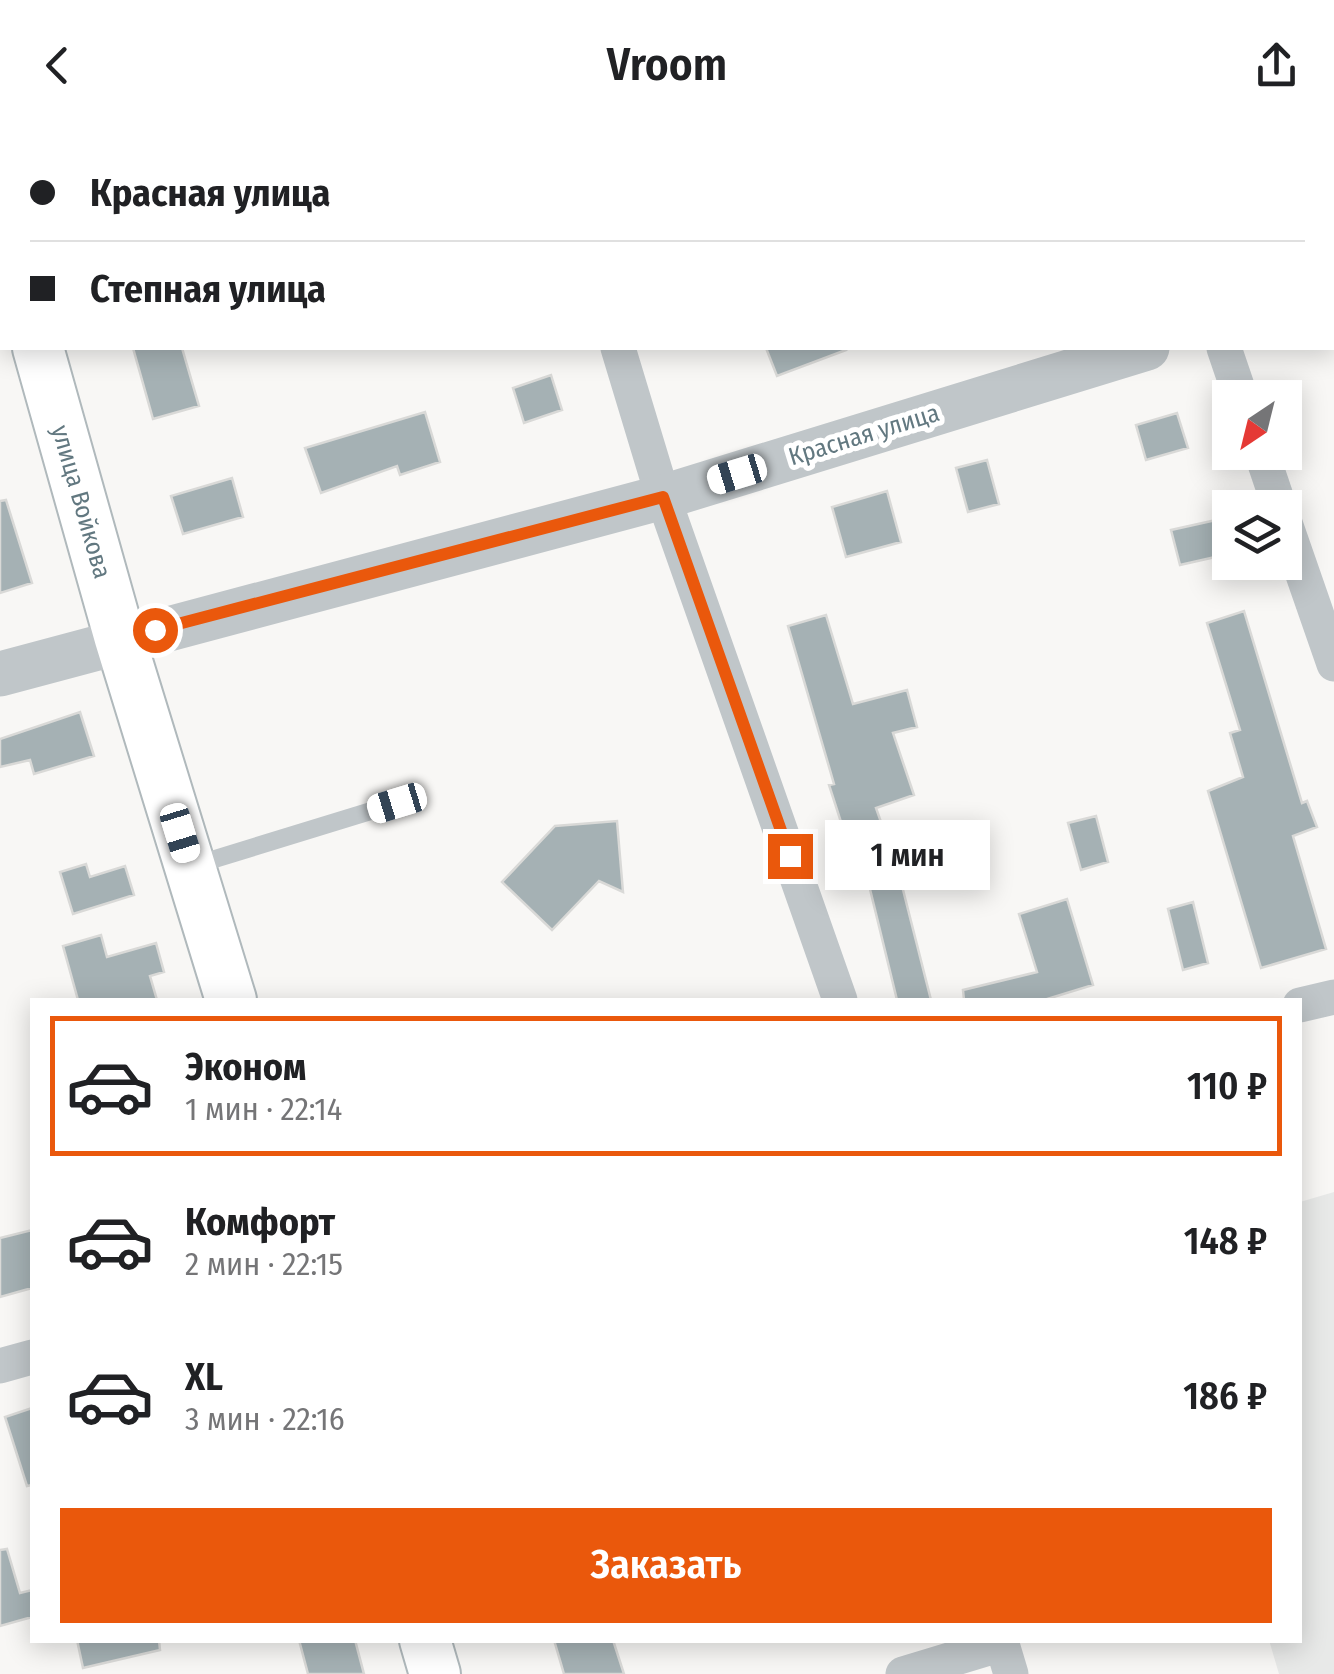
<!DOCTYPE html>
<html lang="ru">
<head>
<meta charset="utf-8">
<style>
  body { margin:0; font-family:"Fira Sans Condensed",sans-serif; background:#f2f2f2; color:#202124; height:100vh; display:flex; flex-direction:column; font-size:38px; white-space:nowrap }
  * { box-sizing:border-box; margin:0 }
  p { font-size:32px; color:#757577 }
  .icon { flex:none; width:55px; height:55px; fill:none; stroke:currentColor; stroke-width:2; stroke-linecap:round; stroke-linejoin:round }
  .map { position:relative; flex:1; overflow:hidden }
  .sheet { position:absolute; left:30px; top:868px; width:1272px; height:645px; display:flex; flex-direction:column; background:#fff; border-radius:0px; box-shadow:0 5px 25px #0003 }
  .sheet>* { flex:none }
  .hud { position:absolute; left:0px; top:0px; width:1335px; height:220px; box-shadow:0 5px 25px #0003; display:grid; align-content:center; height:220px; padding:0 30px; background:#fff }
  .needle { width:65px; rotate:215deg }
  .fabs { position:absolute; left:1212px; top:250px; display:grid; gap:20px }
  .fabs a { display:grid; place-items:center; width:90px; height:90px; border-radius:0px; background:#fff; box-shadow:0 5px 25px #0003; font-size:50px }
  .end { position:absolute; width:45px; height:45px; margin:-22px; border:12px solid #ea580c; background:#fff; box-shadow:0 0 0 5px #fff }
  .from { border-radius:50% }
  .bubble { position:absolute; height:70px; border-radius:0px; background:#fff; box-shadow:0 5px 25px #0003; font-size:32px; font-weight:600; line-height:70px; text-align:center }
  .car { position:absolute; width:30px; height:60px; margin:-30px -15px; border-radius:12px; box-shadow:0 0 8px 2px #0007; background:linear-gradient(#fff 24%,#345 0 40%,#fff 0 76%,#345 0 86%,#fff 0) }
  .hud b { display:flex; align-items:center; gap:35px; height:95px; font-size:38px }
  .hud b+b { border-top:2px solid #e0e0e0 }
  .hud i { width:25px; height:25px; background:#202124 }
  ul { padding:18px 0 0; list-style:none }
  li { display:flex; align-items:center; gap:30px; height:140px; margin:0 20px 15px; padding:0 10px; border:5px solid transparent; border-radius:0px }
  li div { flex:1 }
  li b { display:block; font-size:38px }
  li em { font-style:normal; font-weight:600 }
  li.selected { border-color:#ea580c }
  li>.icon { width:90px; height:90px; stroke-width:1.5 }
  .action { display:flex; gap:20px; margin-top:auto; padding:20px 30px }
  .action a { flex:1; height:115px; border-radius:0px; background:#ea580c; color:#fff; font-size:40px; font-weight:600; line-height:115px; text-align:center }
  header { display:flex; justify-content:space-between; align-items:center; height:130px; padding:0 30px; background:#fff; font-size:45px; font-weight:600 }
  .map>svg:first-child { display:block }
</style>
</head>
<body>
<header><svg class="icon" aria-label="back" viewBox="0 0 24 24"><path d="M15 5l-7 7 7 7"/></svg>Vroom<svg class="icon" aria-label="share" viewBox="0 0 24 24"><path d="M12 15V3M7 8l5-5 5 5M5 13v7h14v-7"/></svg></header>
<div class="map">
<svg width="1334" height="1544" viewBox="0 0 1334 1544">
  <rect width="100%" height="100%" fill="#f8f7f5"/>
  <path fill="#e8e9e8" d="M 1334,1062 L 1334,1544 L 1279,1544 L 1269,1510 L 1300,1510 L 1300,1072 Z"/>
  <path fill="#a5b1b4" stroke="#d9d9d7" stroke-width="2.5" d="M 133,218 L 182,218 L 199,276 L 153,289 Z
    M 766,218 L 845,218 L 846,220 L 777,246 Z
    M 551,245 L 562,280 L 524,293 L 513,258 Z
    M 425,282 L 440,332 L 400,345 L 397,336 L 321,363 L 305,318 Z
    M 1177,283 L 1188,318 L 1146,330 L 1136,295 Z
    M 987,330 L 999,374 L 968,382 L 956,338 Z
    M 232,348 L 243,387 L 183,404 L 171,366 Z
    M 887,361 L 901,412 L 846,427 L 832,377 Z
    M 6,370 L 32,453 L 0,463 L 0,371 Z
    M 1216,390 L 1224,425 L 1180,435 L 1171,400 Z
    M 1244,481 L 1302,673 L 1307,671 L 1317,697 L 1293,706 L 1326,819 L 1261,838 L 1208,661 L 1243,647 L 1230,603 L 1240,600 L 1207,493 Z
    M 826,485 L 853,574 L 907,560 L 917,597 L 893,603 L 914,665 L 876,678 L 898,740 L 931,870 L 897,870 L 868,751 L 861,754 L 829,655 L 834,654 L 788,496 Z
    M 80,582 L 94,626 L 34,644 L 30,630 L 0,637 L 0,609 Z
    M 1096,686 L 1108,732 L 1081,740 L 1068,693 Z
    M 617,691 L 623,762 L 599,751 L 552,800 L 502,752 L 555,696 Z
    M 86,734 L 90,747 L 125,736 L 134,765 L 73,784 L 60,742 Z
    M 1067,769 L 1093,855 L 1044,870 L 964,870 L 963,860 L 1037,842 L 1019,784 Z
    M 1193,772 L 1208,833 L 1183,840 L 1168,779 Z
    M 101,805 L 107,827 L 156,813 L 164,842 L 150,846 L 157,870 L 78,870 L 63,816 Z
    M 32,1100 L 32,1158 L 0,1167 L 0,1108 Z
    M 32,1278 L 32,1355 L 27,1356 L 5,1287 Z
    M 7,1419 L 20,1463 L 32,1460 L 32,1487 L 0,1496 L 0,1420 Z
    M 77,1510 L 159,1510 L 160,1520 L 83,1538 Z
    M 299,1510 L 355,1510 L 364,1544 L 308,1544 Z
    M 554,1510 L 613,1510 L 624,1544 L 564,1544 Z"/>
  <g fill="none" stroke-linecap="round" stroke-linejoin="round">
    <defs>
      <path id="secondary" d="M 0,85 L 2,94
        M 38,218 L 120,509 L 231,870
        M 425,1510 L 435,1544"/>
    </defs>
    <use href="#secondary" stroke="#b0b9bc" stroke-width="54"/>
    <path stroke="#c0c6c9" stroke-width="18" d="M 192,736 L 397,673"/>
    <path stroke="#c0c6c9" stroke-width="35" d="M 552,0 L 553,2
      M 1156,0 L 1157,2
      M 618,218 L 663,367 L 840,870
      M 1224,218 L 1241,268
      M 1261,322 L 1280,378
      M 1285,393 L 1334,534
      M 1300,875 L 1334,867
      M 0,1236 L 32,1227
      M 903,1544 L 1002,1514 L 1011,1544"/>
    <path stroke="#c0c6c9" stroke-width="45" d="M 1332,164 L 1334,164
      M 0,544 L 663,367 L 1147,218"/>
    <use href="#secondary" stroke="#fff" stroke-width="50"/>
  </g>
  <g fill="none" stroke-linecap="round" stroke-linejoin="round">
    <path stroke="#ea580c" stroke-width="12" d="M 155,500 L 663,367 L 790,726"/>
  </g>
  <g text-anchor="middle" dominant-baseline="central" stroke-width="10" stroke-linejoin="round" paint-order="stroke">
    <g font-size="25" fill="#627880" stroke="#fff">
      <text transform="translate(864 305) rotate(-17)">Красная улица</text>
      <text transform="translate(81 372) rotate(74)">улица Войкова</text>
    </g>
  </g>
</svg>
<div class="fabs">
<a><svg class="needle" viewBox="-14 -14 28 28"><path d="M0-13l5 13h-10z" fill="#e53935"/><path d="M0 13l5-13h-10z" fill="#757577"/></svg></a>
<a><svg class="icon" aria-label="layers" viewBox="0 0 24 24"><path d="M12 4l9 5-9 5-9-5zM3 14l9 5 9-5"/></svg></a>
</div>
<i class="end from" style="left:155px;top:500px"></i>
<i class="end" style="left:790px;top:726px"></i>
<div class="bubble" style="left:825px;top:690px;width:165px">1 мин</div>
<i class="car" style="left:737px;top:344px;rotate:253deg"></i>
<i class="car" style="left:397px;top:673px;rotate:253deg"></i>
<i class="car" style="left:180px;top:703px;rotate:163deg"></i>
<div class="hud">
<b><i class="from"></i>Красная улица</b>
<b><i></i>Степная улица</b>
</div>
<section class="sheet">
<ul>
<li class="selected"><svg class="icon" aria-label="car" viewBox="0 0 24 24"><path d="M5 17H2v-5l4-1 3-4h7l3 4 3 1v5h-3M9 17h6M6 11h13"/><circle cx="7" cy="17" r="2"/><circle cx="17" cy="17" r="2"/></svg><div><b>Эконом</b><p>1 мин · 22:14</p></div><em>110 ₽</em></li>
<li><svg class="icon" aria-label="car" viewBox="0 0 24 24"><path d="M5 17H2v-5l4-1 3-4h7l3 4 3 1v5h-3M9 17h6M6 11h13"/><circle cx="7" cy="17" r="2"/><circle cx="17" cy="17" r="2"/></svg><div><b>Комфорт</b><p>2 мин · 22:15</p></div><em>148 ₽</em></li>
<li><svg class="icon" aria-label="car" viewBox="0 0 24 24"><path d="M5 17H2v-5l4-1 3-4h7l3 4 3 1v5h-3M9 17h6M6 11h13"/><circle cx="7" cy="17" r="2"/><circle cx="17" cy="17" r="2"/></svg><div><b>XL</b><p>3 мин · 22:16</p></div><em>186 ₽</em></li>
</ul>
<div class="action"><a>Заказать</a></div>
</section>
</div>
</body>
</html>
